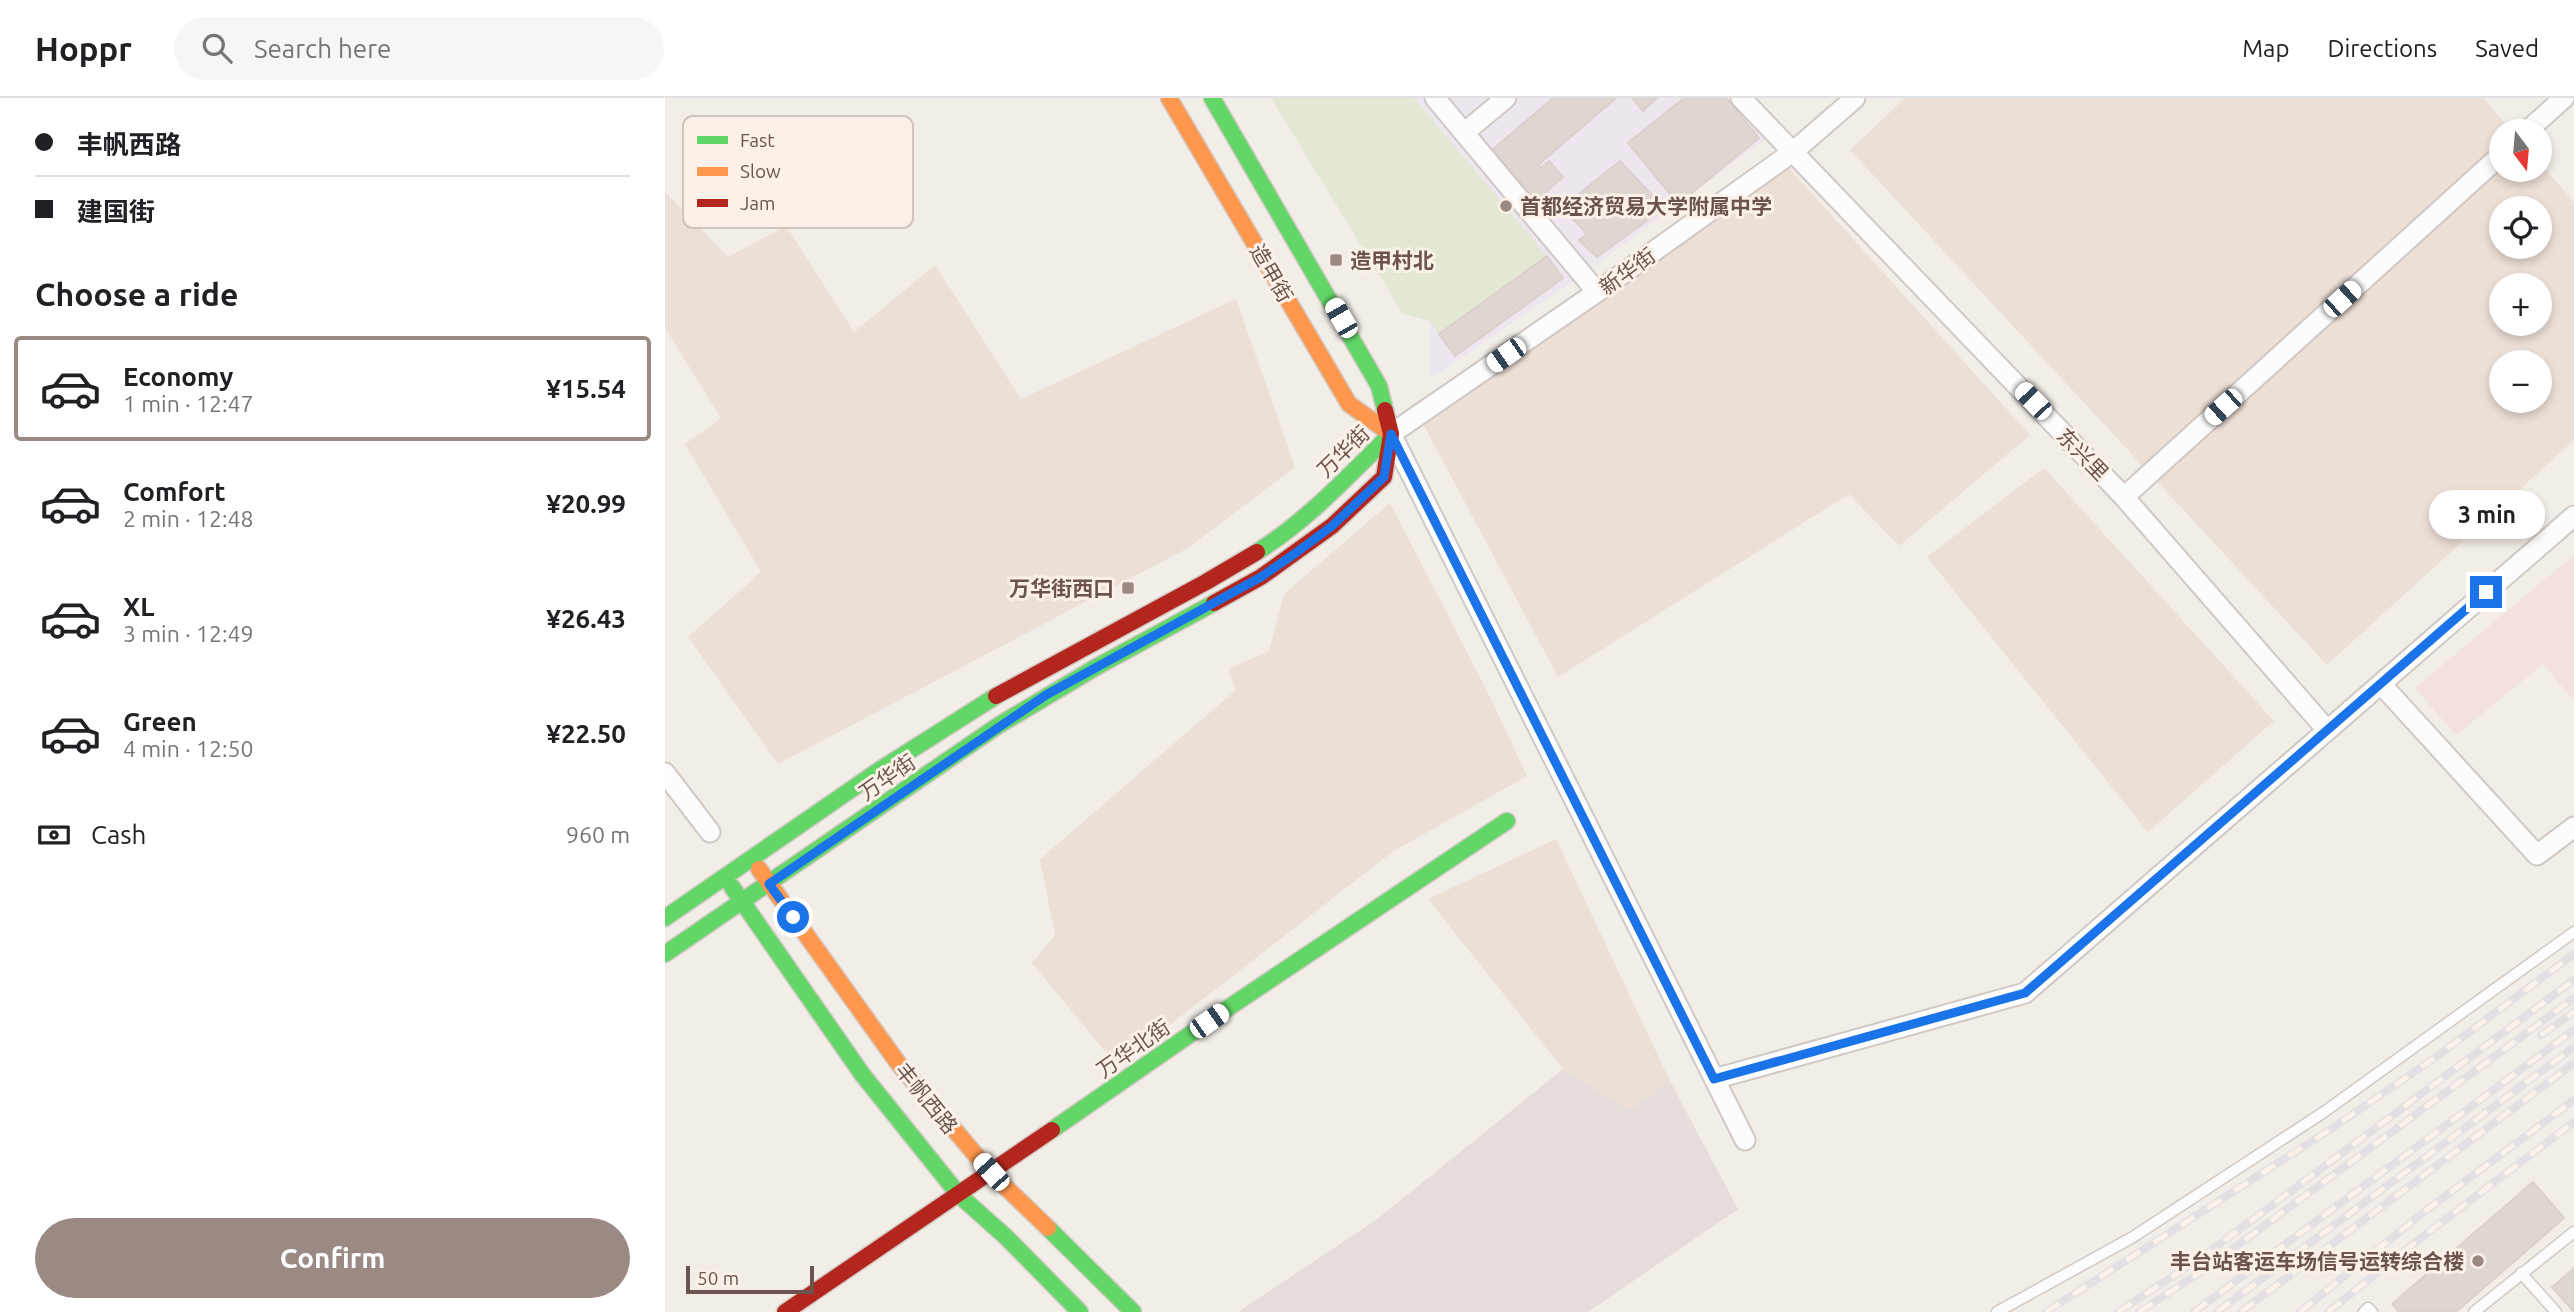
<!DOCTYPE html>
<html lang="en">
<head>
<meta charset="utf-8">
<style>
  body { margin:0; font-family:Ubuntu,"Noto Sans SC",sans-serif; background:#f6f6f6; color:#202124; height:100vh; display:flex; flex-direction:column; font-size:26px; white-space:nowrap }
  * { box-sizing:border-box; margin:0 }
  p { font-size:23px; color:#757577 }
  .icon { flex:none; width:38px; height:38px; fill:none; stroke:currentColor; stroke-width:2; stroke-linecap:round; stroke-linejoin:round }
  .map { position:relative; flex:1; overflow:hidden }
  .side { display:flex; flex-direction:column; background:#fff; width:665px }
  .side>* { flex:none }
  .guide { display:grid; align-content:center; height:154px; padding:0 35px; background:#fff }
  .needle { width:46px; rotate:164deg }
  .tools { position:absolute; left:1824px; top:21px; display:grid; gap:14px }
  .tools a { display:grid; place-items:center; width:63px; height:63px; border-radius:50%; background:#fff; box-shadow:0 4px 10px #0003; font-size:35px }
  .scale { position:absolute; left:21px; bottom:18px; width:128px; box-sizing:border-box; padding-left:7px; border:4px solid #6c534d; border-top:0; font-size:19px; line-height:24px; white-space:nowrap; color:#6c534d; -webkit-text-stroke:5px #fcf1e8; paint-order:stroke }
  .end { position:absolute; width:32px; height:32px; margin:-16px; border:9px solid #1a73e8; background:#fff; box-shadow:0 0 0 4px #fff }
  .from { border-radius:50% }
  .bubble { position:absolute; height:49px; border-radius:24px; background:#fff; box-shadow:0 4px 10px #0003; font-size:23px; font-weight:700; line-height:49px; text-align:center }
  .car { position:absolute; width:21px; height:42px; margin:-21px -10px; border-radius:9px; box-shadow:0 0 5px 2px #0007; background:linear-gradient(#fff 24%,#345 0 40%,#fff 0 76%,#345 0 86%,#fff 0) }
  .guide b { display:flex; align-items:center; gap:24px; height:66px; font-size:26px }
  .guide b+b { border-top:2px solid #e0e0e0 }
  .guide i { width:18px; height:18px; background:#202124 }
  ul { padding:0; list-style:none }
  li { display:flex; align-items:center; gap:21px; height:105px; margin:0 14px 10px; padding:0 21px; border:4px solid transparent; border-radius:7px }
  li div { flex:1 }
  li b { display:block; font-size:26px }
  li em { font-style:normal; font-weight:700 }
  li.active { border-color:#9b8983 }
  li>.icon { width:63px; height:63px; stroke-width:1.5 }
  h2 { padding:0 35px; font-size:32px; line-height:84px }
  .pay { display:flex; align-items:center; gap:18px; height:77px; padding:0 35px; font-size:26px }
  .pay p { margin-inline-start:auto }
  .button { display:flex; gap:14px; margin-top:auto; padding:14px 35px }
  .button a { flex:1; height:80px; border-radius:42px; background:#9b8983; color:#fff; font-size:28px; font-weight:700; line-height:80px; text-align:center }
  header { display:flex; align-items:center; gap:42px; box-sizing:border-box; height:98px; padding:0 35px; background:#fff; border-bottom:2px solid #e0e0e0 }
  header strong { font-size:33px }
  nav { display:flex; gap:38px; margin-inline-start:auto; font-size:24px }
  .search { width:490px; height:63px; background:#f6f6f6; display:flex; align-items:center; gap:18px; box-sizing:border-box; padding:0 24px; border-radius:38px; color:#757577; font-size:26px }
  main { display:flex; flex:1; min-height:0 }
  .map>svg:first-child { display:block }
</style>
</head>
<body>
<header>
<strong>Hoppr</strong>
<div class="search"><svg class="icon" aria-label="search" viewBox="0 0 24 24"><circle cx="10" cy="10" r="6"/><path d="M15 15l6 6"/></svg>Search here</div>
<nav><a>Map</a><a>Directions</a><a>Saved</a></nav>
</header>
<main>
<section class="side">
<div class="guide">
<b><i class="from"></i>丰帆西路</b>
<b><i></i>建国街</b>
</div>
<h2>Choose a ride</h2>
<ul>
<li class="active"><svg class="icon" aria-label="car" viewBox="0 0 24 24"><path d="M5 17H2v-5l4-1 3-4h7l3 4 3 1v5h-3M9 17h6M6 11h13"/><circle cx="7" cy="17" r="2"/><circle cx="17" cy="17" r="2"/></svg><div><b>Economy</b><p>1 min · 12:47</p></div><em>¥15.54</em></li>
<li><svg class="icon" aria-label="car" viewBox="0 0 24 24"><path d="M5 17H2v-5l4-1 3-4h7l3 4 3 1v5h-3M9 17h6M6 11h13"/><circle cx="7" cy="17" r="2"/><circle cx="17" cy="17" r="2"/></svg><div><b>Comfort</b><p>2 min · 12:48</p></div><em>¥20.99</em></li>
<li><svg class="icon" aria-label="car" viewBox="0 0 24 24"><path d="M5 17H2v-5l4-1 3-4h7l3 4 3 1v5h-3M9 17h6M6 11h13"/><circle cx="7" cy="17" r="2"/><circle cx="17" cy="17" r="2"/></svg><div><b>XL</b><p>3 min · 12:49</p></div><em>¥26.43</em></li>
<li><svg class="icon" aria-label="car" viewBox="0 0 24 24"><path d="M5 17H2v-5l4-1 3-4h7l3 4 3 1v5h-3M9 17h6M6 11h13"/><circle cx="7" cy="17" r="2"/><circle cx="17" cy="17" r="2"/></svg><div><b>Green</b><p>4 min · 12:50</p></div><em>¥22.50</em></li>
</ul>
<div class="pay"><svg class="icon" aria-label="cash" viewBox="0 0 24 24"><path d="M3 7h18v10H3z"/><circle cx="12" cy="12" r="2"/></svg>Cash<p>960 m</p></div>
<div class="button"><a>Confirm</a></div>
</section>
<div class="map">
<svg width="1909" height="1214" viewBox="0 0 1909 1214">
  <rect width="100%" height="100%" fill="#f3ede8"/>
  <path fill="#ecdfd6" fill-rule="evenodd" d="M 1240,0 L 1818,0 L 1847,33 L 1836,33 L 1836,72 L 1874,72 L 1874,64 L 1909,104 L 1909,342 L 1662,567 L 1185,52 ZM 1836,110 L 1874,110 L 1874,149 L 1836,149 ZM 1836,187 L 1874,187 L 1874,226 L 1836,226 ZM 1836,264 L 1874,264 L 1874,303 L 1836,303 Z
    M 1123,69 L 1365,337 L 1234,448 L 1184,396 L 893,579 L 748,307 Z
    M 0,94 L 63,159 L 121,128 L 189,234 L 270,167 L 356,301 L 571,201 L 630,369 L 523,450 L 113,666 L 23,539 L 96,474 L 20,346 L 56,320 L 0,230 Z
    M 1379,370 L 1609,623 L 1483,734 L 1262,459 Z
    M 725,405 L 823,595 L 862,678 L 727,754 L 452,968 L 367,865 L 390,837 L 375,761 L 571,592 L 563,571 L 604,553 L 619,496 Z
    M 891,741 L 1005,983 L 964,1012 L 898,971 L 763,801 Z"/>
  <path fill="#f2e1dc" d="M 1909,457 L 1909,603 L 1878,566 L 1791,637 L 1750,590 Z"/>
  <path fill="#e5ddd9" d="M 898,971 L 964,1012 L 1005,983 L 1073,1111 L 923,1214 L 573,1214 L 711,1122 Z"/>
  <path fill="#eee6ef" d="M 606,0 L 1063,0 L 1102,40 L 902,188 L 766,280 L 765,223 L 738,216 Z"/>
  <path fill="#e2e8d4" d="M 606,0 L 749,0 L 882,158 L 774,236 L 765,223 L 738,216 Z"/>
  <path fill="#dfd5d1" stroke="#dbd0cb" stroke-width="2" d="M 888,0 L 951,0 L 873,67 L 875,70 L 884,63 L 898,79 L 871,103 L 827,52 Z
    M 967,0 L 992,0 L 978,13 Z
    M 1019,0 L 1061,0 L 1094,40 L 1013,106 L 963,45 Z
    M 955,63 L 999,110 L 932,159 L 914,142 L 922,136 L 897,109 Z
    M 882,158 L 898,180 L 790,258 L 774,236 Z
    M 1868,1084 L 1899,1120 L 1791,1214 L 1734,1214 L 1727,1206 Z
    M 1909,1170 L 1909,1214 L 1887,1189 Z"/>
  <g fill="none" stroke-linecap="round" stroke-linejoin="round">
    <defs>
      <path id="lane" d="M 1856,1175 L 1891,1214
        M 1332,1214 L 1468,1139 L 1659,1014 L 1909,834
        M 1699,1214 L 1703,1210 L 1707,1214
        M 1809,1214 L 1909,1134"/>
      <path id="street" d="M 770,0 L 932,194
        M 1076,0 L 1459,399 L 1662,632
        M 1862,33 L 1899,0
        M 799,35 L 841,0
        M 1459,399 L 1836,57
        M 1716,586 L 1872,757 L 1909,729
        M 0,675 L 45,734
        M 1049,981 L 1360,895 L 1909,418
        M 1080,1042 L 726,336 L 932,194 L 1129,53 L 1190,0"/>
      <path id="fast" d="M 547,0 L 714,288 L 720,312
        M 592,454 C 643,422 683,378 726,336
        M 67,789 L 197,976 L 294,1097 L 341,1139 L 415,1214
        M 0,820 L 213,673 L 331,598
        M 0,856 L 334,627 L 433,568 L 549,505
        M 387,1032 L 566,908 L 842,723
        M 383,1130 L 468,1214"/>
      <path id="slow" d="M 504,0 L 684,306 L 726,336
        M 94,771 L 233,965 L 326,1075 L 383,1130"/>
      <path id="jam" d="M 549,505 L 596,479 L 667,428 L 719,379 L 726,336 L 720,312
        M 331,598 L 541,484 L 592,454
        M 120,1214 L 387,1032"/>
    </defs>
    <use href="#lane" stroke="#d0c8c4" stroke-width="13"/>
    <use href="#street" stroke="#d0c8c4" stroke-width="23"/>
    <use href="#fast" stroke="#d2c9c4" stroke-width="19"/>
    <use href="#slow" stroke="#d2c9c4" stroke-width="19"/>
    <use href="#jam" stroke="#d2c9c4" stroke-width="19"/>
    <use href="#lane" stroke="#fdfcfc" stroke-width="10"/>
    <use href="#street" stroke="#fdfcfc" stroke-width="19"/>
    <use href="#fast" stroke="#63d668" stroke-width="16"/>
    <use href="#slow" stroke="#ff974d" stroke-width="16"/>
    <use href="#jam" stroke="#b3261e" stroke-width="16"/>
    <defs>
      <path id="rail" d="M 1876,937 L 1909,914
        M 1381,1214 L 1669,1029 L 1768,961 L 1909,856
        M 1453,1214 L 1536,1160 L 1909,882
        M 1474,1214 L 1539,1172 L 1909,900
        M 1529,1214 L 1909,932
        M 1552,1214 L 1909,949
        M 1576,1214 L 1909,965
        M 1635,1214 L 1759,1114 L 1909,1002
        M 1663,1214 L 1770,1129 L 1909,1024"/>
    </defs>
    <use href="#rail" stroke="#e3e0e3" stroke-width="8"/>
    <use href="#rail" stroke="#fcf1e8" stroke-width="5" stroke-dasharray="16" stroke-linecap="butt"/>
  </g>
  <g fill="none" stroke-linecap="round" stroke-linejoin="round">
    <path stroke="#1a73e8" stroke-width="9" d="M 128,819 L 104,786 L 381,597 L 596,479 L 632,454 L 667,428 L 719,379 L 726,336 L 1049,981 L 1360,895 L 1821,494"/>
  </g>
  <g fill="#9b8983" stroke="#fcf1e8" stroke-width="2.5">
    <circle cx="841" cy="108" r="7"/>
    <rect x="664" y="155" width="14" height="14" rx="3.5"/>
    <rect x="456" y="483" width="14" height="14" rx="3.5"/>
    <circle cx="1813" cy="1163" r="7"/>
  </g>
  <g text-anchor="middle" dominant-baseline="central" stroke-width="6" stroke-linejoin="round" paint-order="stroke">
    <g font-size="21" font-weight="bold" fill="#6c534d" stroke="#fcf1e8" text-anchor="start">
      <text x="855" y="108">首都经济贸易大学附属中学</text>
      <text x="685" y="162">造甲村北</text>
      <text x="449" y="490" text-anchor="end">万华街西口</text>
      <text x="1799" y="1163" text-anchor="end">丰台站客运车场信号运转综合楼</text>
    </g>
    <g font-size="21" fill="#6c534d" stroke="#fcf1e8">
      <text transform="translate(962 173) rotate(-36)">新华街</text>
      <text transform="translate(607 175) rotate(60)">造甲街</text>
      <text transform="translate(678 353) rotate(-44)">万华街</text>
      <text transform="translate(1418 356) rotate(46)">东兴里</text>
      <text transform="translate(222 679) rotate(-35)">万华街</text>
      <text transform="translate(468 950) rotate(-35)">万华北街</text>
      <text transform="translate(262 1000) rotate(51)">丰帆西路</text>
    </g>
  </g>
  <rect x="18" y="18" width="230" height="112" rx="10" fill="#fcf1e8" stroke="#d1c2ba" stroke-width="2"/>
  <rect x="32" y="38" width="31" height="8" fill="#63d668"/>
  <rect x="32" y="69" width="31" height="9" fill="#ff974d"/>
  <rect x="32" y="101" width="31" height="8" fill="#b3261e"/>
  <g font-size="19" fill="#6c534d">
    <text x="75" y="49">Fast</text>
    <text x="75" y="80">Slow</text>
    <text x="75" y="112">Jam</text>
  </g>
</svg>
<div class="tools">
<a><svg class="needle" viewBox="-14 -14 28 28"><path d="M0-13l5 13h-10z" fill="#e53935"/><path d="M0 13l5-13h-10z" fill="#757577"/></svg></a>
<a><svg class="icon" aria-label="locate" viewBox="0 0 24 24"><circle cx="12" cy="12" r="6"/><path d="M12 2v4M12 18v4M2 12h4M18 12h4"/></svg></a>
<a>+</a>
<a>−</a>
</div>
<div class="scale">50 m</div>
<i class="end from" style="left:128px;top:819px"></i>
<i class="end" style="left:1821px;top:494px"></i>
<div class="bubble" style="left:1764px;top:392px;width:116px">3 min</div>
<i class="car" style="left:1677px;top:201px;rotate:48deg"></i>
<i class="car" style="left:676px;top:220px;rotate:330deg"></i>
<i class="car" style="left:841px;top:257px;rotate:235deg"></i>
<i class="car" style="left:1368px;top:303px;rotate:316deg"></i>
<i class="car" style="left:1558px;top:309px;rotate:228deg"></i>
<i class="car" style="left:544px;top:923px;rotate:55deg"></i>
<i class="car" style="left:326px;top:1074px;rotate:318deg"></i>
</div>
</main>
</body>
</html>
